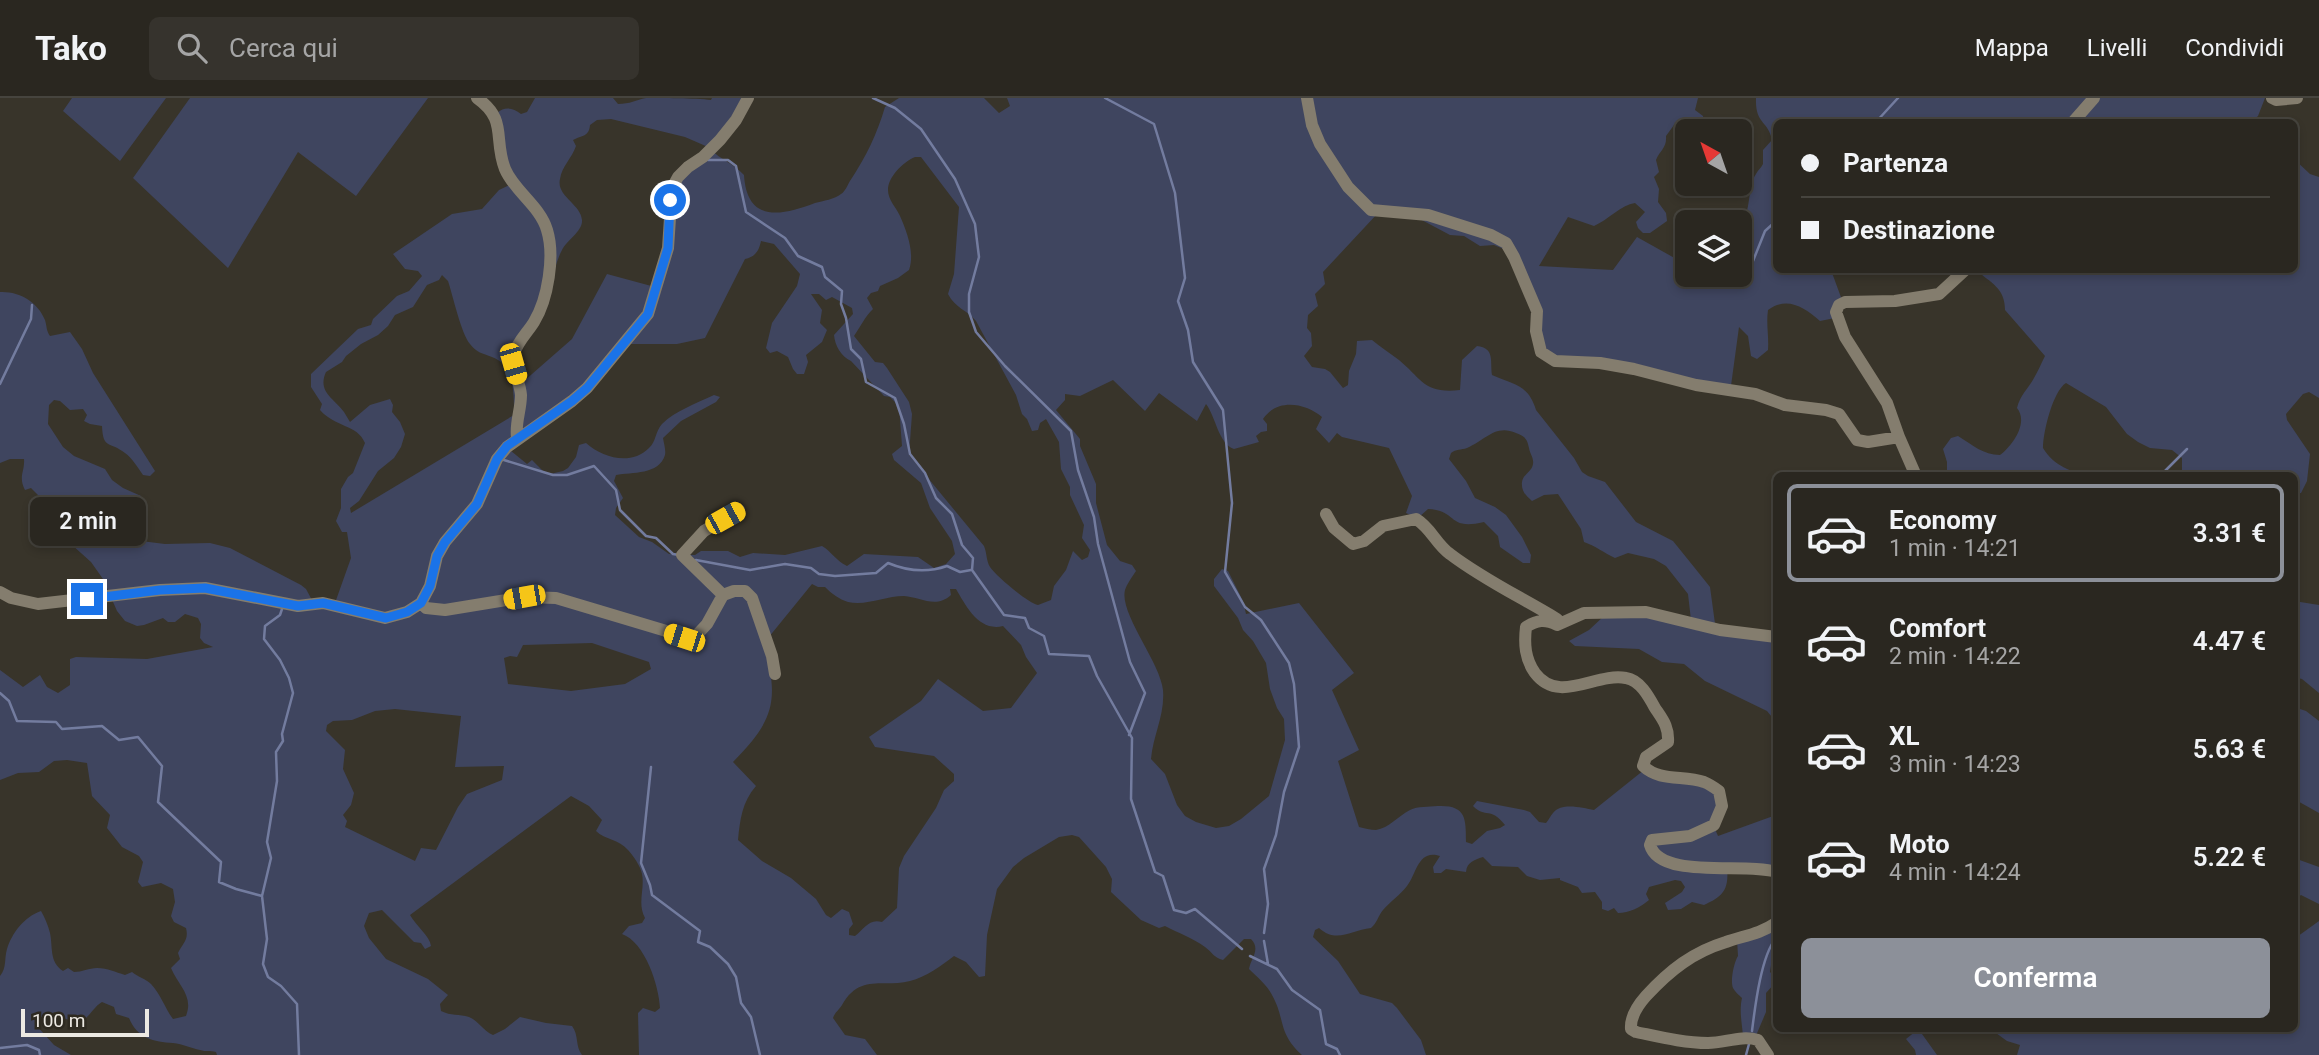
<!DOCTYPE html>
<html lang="it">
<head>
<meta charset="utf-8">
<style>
  body { margin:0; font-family:Roboto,sans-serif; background:#36332d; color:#f1f3f6; height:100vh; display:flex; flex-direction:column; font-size:26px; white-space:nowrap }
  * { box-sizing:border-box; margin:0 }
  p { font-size:23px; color:#a5a5a5 }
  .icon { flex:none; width:38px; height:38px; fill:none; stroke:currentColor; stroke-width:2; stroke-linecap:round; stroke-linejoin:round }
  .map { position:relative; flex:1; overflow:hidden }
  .drawer { position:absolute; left:1773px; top:374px; width:525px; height:560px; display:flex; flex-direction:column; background:#2a2720; border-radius:10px; box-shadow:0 4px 10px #0003,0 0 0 2px #46443e }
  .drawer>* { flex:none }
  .top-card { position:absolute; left:1773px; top:21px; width:525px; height:154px; border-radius:10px; box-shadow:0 4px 10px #0003,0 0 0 2px #46443e; display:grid; align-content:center; height:154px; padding:0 28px; background:#2a2720 }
  .needle { width:46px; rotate:320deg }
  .fabs { position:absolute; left:1675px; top:21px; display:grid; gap:14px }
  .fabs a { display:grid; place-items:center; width:77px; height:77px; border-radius:10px; background:#2a2720; box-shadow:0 4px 10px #0003,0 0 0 2px #46443e; font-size:35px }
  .scale { position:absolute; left:21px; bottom:18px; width:128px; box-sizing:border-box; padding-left:7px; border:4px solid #ece9e3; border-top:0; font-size:19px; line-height:24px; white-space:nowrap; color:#ece9e3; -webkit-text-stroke:5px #2e2a21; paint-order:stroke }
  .end { position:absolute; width:32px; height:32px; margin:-16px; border:9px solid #1a73e8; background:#fff; box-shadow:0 0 0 4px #fff }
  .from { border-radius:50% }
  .bubble { position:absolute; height:49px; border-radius:10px; background:#2a2720; box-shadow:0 4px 10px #0003,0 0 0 2px #46443e; font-size:23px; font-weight:600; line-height:49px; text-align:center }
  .car { position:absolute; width:21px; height:42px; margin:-21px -10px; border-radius:9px; box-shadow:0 0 5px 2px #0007; background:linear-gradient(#f5c518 24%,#345 0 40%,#f5c518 0 76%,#345 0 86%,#f5c518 0) }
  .top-card b { display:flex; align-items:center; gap:24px; height:66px; font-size:26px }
  .top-card b+b { border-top:2px solid #46443e }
  .top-card i { width:18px; height:18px; background:#f1f3f6 }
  ul { padding:12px 0 0; list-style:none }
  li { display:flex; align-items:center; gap:21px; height:98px; margin:0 14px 10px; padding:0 14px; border:4px solid transparent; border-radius:10px }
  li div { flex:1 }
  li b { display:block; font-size:26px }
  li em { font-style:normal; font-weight:600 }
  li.selected { border-color:#8c9099 }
  li>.icon { width:63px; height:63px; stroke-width:1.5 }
  .button { display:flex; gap:14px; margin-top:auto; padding:14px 28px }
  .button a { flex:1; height:80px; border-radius:10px; background:#8c9099; color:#fff; font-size:28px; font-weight:600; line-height:80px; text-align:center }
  header { display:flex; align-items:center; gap:42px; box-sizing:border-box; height:98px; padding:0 35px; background:#2a2720; border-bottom:2px solid #46443e }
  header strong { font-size:33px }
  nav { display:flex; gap:38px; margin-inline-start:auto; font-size:24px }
  .search { width:490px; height:63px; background:#36332d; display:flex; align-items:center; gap:18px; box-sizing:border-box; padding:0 24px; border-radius:10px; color:#a5a5a5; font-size:26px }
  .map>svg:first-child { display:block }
</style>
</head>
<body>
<header>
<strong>Tako</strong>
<div class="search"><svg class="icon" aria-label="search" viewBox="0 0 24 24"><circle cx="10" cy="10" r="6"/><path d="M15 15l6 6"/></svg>Cerca qui</div>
<nav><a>Mappa</a><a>Livelli</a><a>Condividi</a></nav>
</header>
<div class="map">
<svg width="2319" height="957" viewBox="0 0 2319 957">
  <rect width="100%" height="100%" fill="#38342a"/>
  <path fill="#3f455f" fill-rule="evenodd" d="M 72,0 L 166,0 L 120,63 L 63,13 Z
    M 190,0 L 428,0 L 356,98 L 298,54 L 228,170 L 133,80 Z
    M 535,0 L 613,0 L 618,6 C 630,6 636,2 646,0 C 662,0 695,0 711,2 L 712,0 L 745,0 L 709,50 C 722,63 732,64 744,77 C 747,125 781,118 815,105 C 823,103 835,101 841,96 C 845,94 848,86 850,83 C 866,59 877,36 885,9 L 899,0 L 984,0 L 999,15 L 1010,8 L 1007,0 L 1698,0 L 1695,12 L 1703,18 L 1704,25 L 1692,31 L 1685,29 L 1681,24 L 1674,27 L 1666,38 C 1667,50 1660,52 1656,62 L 1659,74 L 1654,79 L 1659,91 L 1658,104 L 1666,115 L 1667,123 L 1650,135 L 1643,135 L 1638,130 L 1636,124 L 1645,114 L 1635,105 C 1621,107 1608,122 1594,128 L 1568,119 L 1539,168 L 1613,172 L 1637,139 L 1687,167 L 1687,177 L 1740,177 L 1740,128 C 1752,113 1747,89 1756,76 C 1758,72 1761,70 1763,66 L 1763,52 L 1772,42 C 1768,22 1755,27 1756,0 L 2265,0 L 2258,18 L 2251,24 L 1776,24 L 1776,172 L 1831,172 L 1842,202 L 1835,220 L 1820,223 C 1804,209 1787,198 1768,212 C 1766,226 1769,238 1768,252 L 1757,261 L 1751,258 L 1748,238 L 1739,229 L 1730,295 L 1630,271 L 1548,262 L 1538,229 L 1506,152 L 1494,147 L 1480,148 L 1464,138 L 1450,137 L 1418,120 L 1378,115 L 1323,174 L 1325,186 L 1315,196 L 1318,208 L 1308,217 L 1307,230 L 1311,235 L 1312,248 L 1304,258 L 1312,269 L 1325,271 L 1330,274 L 1343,290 L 1348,287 L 1349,273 L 1356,256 L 1357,243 L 1372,242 C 1380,249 1390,255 1399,262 C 1422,281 1424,296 1460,292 L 1462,262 L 1477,248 C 1495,250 1490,263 1492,277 C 1514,287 1528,286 1536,312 L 1574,360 L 1582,374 L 1588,378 L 1605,384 L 1636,424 L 1673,443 L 1694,469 L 1710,489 L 1716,533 L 1776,536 L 1776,624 L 1767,613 L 1705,583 L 1684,566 L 1662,564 L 1639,551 L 1575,548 L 1569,543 L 1589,532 L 1604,518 L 1635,513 L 1691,522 L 1688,496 L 1666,468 L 1654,461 L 1628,455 L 1615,460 C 1604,455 1596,448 1584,444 L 1581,431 L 1558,396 L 1544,397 L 1532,403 C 1526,398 1521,393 1522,384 C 1523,376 1532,374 1533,366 C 1534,360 1530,356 1529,350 C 1527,341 1526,339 1516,335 C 1495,326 1486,342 1467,350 C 1461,352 1456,351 1451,355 L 1449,361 L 1466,383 L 1475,400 L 1495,409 L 1506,417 L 1522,439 L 1531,457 L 1530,465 L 1523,465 L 1500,449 L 1498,438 L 1484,424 C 1447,433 1458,412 1428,411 L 1418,420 L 1406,415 L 1412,398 L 1389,350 L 1342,339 L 1337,335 L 1329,345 L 1316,331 L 1322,319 C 1305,305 1277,300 1263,321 L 1267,326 L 1267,333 L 1261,334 L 1256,338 L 1259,344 L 1234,351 C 1218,345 1216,319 1206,306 L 1197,323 L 1159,295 L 1145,313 L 1113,282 L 1080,298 L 1065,296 L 1065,302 L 1056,312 L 1080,341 L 1080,348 L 1096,386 L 1096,405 L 1107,447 L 1120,463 L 1132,467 L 1136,473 C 1132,479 1127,486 1125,492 C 1119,515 1160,564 1163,592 C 1165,617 1153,637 1151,661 L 1165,676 L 1177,707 L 1185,718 L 1196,724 L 1216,730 L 1229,728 L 1241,721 L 1269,698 L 1285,642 L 1284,621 L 1277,610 L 1270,591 L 1266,565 L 1253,543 L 1243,532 L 1238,520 L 1214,488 L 1214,481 L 1222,471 L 1228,473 L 1243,503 L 1246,516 L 1299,505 L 1354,575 L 1332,592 L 1359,652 L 1338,663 L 1359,729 C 1364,730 1371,732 1376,732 C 1389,730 1398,718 1410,712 C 1418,708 1428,709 1438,708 C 1466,707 1466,720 1466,744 L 1472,746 L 1487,733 L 1500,730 L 1505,727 C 1490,708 1486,721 1473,708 L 1477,703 L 1524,712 L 1530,714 L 1539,724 L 1546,725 C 1549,722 1550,718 1553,715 C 1562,704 1582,710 1594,712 L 1644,672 L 1701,685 L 1722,700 L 1712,724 L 1718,738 L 1776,717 L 1776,772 L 1727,769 C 1729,791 1724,798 1704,807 L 1692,804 L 1681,811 L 1668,812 L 1665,805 L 1682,794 L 1685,789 L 1681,783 L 1675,782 L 1649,789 L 1646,796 L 1649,802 C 1641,809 1629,815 1618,815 L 1614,810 L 1608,813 L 1602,811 L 1602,804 L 1595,794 L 1582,795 L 1578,789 L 1560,782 L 1560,780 L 1540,782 L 1527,778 L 1518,769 L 1492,768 L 1483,759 C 1474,762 1467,764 1466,774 L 1446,771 L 1441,775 L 1434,775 L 1433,769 L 1440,758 C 1418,751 1417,775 1407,788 C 1400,797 1391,803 1383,812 C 1378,818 1377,825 1371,830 C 1351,832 1337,846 1319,830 L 1315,832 L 1313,839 L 1338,863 L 1360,896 L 1392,905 L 1397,910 L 1421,942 L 1426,957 L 1302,957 C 1277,934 1286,922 1272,897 C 1267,887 1257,879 1249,871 C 1251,860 1261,851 1251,841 L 1244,841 L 1223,862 C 1214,860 1212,854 1205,849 C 1193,840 1178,835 1165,828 L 1159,830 L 1141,822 L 1111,794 L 1112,781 L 1106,769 L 1079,739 L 1072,737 L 1059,739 L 1024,760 L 1013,769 L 997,791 L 987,837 L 985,878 L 979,879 L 966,864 L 954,858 C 941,868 926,879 910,883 C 883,890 860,875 842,907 C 839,912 835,914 833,920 L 845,937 L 865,941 L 877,957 L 639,957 L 638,915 L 643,910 L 655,914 L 660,910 C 659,888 645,844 622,836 L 629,828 L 642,825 L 645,820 C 637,805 645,791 642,776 C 641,769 633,757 628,752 C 619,741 605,742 596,733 L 602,722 L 589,708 L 571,698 L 410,817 C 416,828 430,838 431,848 L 425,851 L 421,845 L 414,844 L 382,812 L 369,815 L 364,828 L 369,840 L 386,861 L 428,881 L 448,897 L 440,906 L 441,913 C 451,918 459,916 469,919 C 479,923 483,933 493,937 L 505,931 L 520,919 L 546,925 L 572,928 C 579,937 575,948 582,957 L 217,957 L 216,954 C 210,952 206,954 200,952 C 191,950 183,946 173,945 C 154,944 137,940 129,920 L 116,916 L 114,909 L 102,904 C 92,910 90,920 78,925 L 60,919 L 55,914 L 37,921 L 36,927 L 54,947 L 71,957 L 0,957 L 0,878 C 7,869 4,861 7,851 C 12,835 24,819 41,813 C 45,820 48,827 50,835 C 53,849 49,864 63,873 L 68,870 L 74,874 C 82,874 89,870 97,870 C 108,870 115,874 125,877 L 132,874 C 138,879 146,881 151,886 C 161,897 165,910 173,921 L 186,918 C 194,898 178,887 171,870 L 180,861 L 178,855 C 183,845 189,842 186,830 L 174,824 L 171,818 L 175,804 L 173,791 L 161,785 L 142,789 L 138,784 L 143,764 L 139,758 L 122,749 L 107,730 L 110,717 L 92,698 L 87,665 L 67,662 L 54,663 L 39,674 L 18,675 L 0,682 L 0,572 L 23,589 L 40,577 L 47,589 L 58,595 L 70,587 L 70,561 L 76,559 L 147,561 L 213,549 L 204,545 L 200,540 L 201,526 L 198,520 L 185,516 L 175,524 L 168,524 L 163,520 L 144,527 L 137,528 L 125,523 L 117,513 L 103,481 L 91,464 L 71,446 L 54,424 L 46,405 L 31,390 L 25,392 C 18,378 25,374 24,361 L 10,361 L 0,365 L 0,194 C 19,193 38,204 45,222 C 47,229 46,232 50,238 L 70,234 L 82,251 L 93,275 L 155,373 L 150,378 L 143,377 C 138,370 132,360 125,355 C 110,343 103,352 102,328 L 90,326 L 84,323 L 87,317 L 83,311 L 70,312 L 60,303 L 54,302 L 49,307 L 48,326 L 63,349 L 74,358 L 105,371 L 112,382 L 123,390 L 141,398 L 140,404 L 128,412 L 110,416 L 109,429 L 125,441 L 165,446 L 210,445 L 230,450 L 301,487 L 306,491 L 313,504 L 335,505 L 351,460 L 347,434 L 342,434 L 336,423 L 341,410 L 341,391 L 348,379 L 353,375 L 365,345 C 357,326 336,330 320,312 L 322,306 L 311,289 L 311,276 L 358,231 L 371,227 L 373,221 L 397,198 L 409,193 L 422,178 L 418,173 L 405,171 L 393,156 L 452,116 L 482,111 L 499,92 L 516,84 L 509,72 L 497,15 C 505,8 513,10 521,16 L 527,14 ZM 611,21 L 685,39 L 708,49 L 671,90 L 669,148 L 655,189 L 607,176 L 572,241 L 524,283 L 517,262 C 529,238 541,213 550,188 C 554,176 556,163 562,152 C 566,143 583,133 582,122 C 581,106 556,98 560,81 C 562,68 572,60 576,48 L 573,42 C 582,37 589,39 590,27 L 597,22 ZM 915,59 L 921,59 L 959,109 L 954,176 L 948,196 C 955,210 967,212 976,223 L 1016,297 L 1022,316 L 1027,321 L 1032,333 L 1038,332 L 1040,325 L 1046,321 L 1059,344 L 1061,371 L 1070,389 L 1070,397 L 1084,427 L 1082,440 L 1090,452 L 1088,459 L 1082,462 L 1073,453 L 1066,472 L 1054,488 L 1051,502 L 1038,507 C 1028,505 996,478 990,469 C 986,462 987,455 984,448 L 909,357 L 912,316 L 909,304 L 887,270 L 883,265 L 875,264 L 854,238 C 861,228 864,220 873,211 L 867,200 L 871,195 L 878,193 L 880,188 L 898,180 L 909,172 C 915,155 907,134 900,118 C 896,109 888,102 888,92 C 888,79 903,64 915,59 ZM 761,143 L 774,146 L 800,176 L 797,188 L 772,225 L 766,250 L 770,255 L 777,253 L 788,259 L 793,271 L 797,276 L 804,276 L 808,264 L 806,257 L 822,244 L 827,232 L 820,225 L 822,212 L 811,196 L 819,196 L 826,202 L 832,199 L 852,210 L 853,216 L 834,237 C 835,248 841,258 851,263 L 884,298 L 890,299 L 899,308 L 902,348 L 892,356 L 894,362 L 921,385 L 930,410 L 952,443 L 955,456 L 946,466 L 934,470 L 918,459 L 864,456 L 847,468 C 835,462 832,454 822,448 L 785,457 L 753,455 L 740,459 L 728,453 L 701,453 L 695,457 L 669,456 L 652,444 L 639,439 L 615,417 L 616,410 L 623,400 L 614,383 L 616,377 C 632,374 659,377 665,357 C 666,352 664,346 663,340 L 681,323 L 716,304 L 720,299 L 714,297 C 697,305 675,313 662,326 C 655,334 656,344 649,350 C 631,368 603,360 586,345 L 579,347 L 576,359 L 568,370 L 563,373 L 550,376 L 543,373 L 532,362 L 527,366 L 505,348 L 593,282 L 621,246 L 677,246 L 705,240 L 745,161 C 755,159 759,153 761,143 ZM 442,177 L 448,183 C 453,198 461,235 470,246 C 477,255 482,255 492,259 C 515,267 514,298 514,317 L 351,415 L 350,410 L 359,403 L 378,373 L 394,360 L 401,349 L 405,336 L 400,324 L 392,314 L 393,307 L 390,301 L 370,307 L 350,324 C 348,321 346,317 344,314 C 334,300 317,294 326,274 L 342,264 L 346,258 L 361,246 L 378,237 L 388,228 L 395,217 L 413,209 L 427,187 L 439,182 ZM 812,486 L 818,489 L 825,489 C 832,496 839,501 848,504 C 867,508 885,498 904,498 C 920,499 936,511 951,497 L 950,491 L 956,491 C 966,508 979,534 1003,528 L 1021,547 L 1026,559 L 1037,575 L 1011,610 L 983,613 L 938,581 L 921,603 L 869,639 L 875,649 L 934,658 L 954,676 L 954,683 L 944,692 L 936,710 L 904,758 L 899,770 L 897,810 L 882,824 C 869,820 864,831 855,838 L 849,837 L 849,831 L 853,826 L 849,814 L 842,811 L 831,820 L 826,817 L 816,801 L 791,780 L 762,763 L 738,742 C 740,722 742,704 756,688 L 733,664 C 775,621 779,603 764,545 ZM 592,545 L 649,564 L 651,571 L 625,586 L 571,593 L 508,586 L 504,560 L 510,558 L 517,559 L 523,547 ZM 395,611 L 461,618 L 455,669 L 504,668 L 502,682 L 467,696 L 458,709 L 436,752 L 421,750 L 415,763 L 345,729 L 347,723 L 343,717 L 351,707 L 354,695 L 343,671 L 345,652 L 326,633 L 327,627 L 333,623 L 352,622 L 375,613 Z
    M 2294,61 L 2310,76 L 2319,79 L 2319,300 L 2309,294 L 2303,296 L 2286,316 L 2287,322 L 2310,356 L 2307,383 L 2301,395 L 2294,396 L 2294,378 L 2285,373 L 2271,377 L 2266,374 L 2253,378 L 2179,378 L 2182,373 L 2182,360 L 2172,352 L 2150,350 L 2138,344 L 2127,336 L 2106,309 L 2066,285 C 2053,293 2043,334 2043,350 C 2054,368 2071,374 2091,378 L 1947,378 L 1947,364 L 1943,351 L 1951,340 L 1958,338 C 1973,347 1983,357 2000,357 C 2012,348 2029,325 2017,310 C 2020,297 2028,291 2034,280 C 2038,273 2041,266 2045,258 L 2005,212 C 2005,190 1991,185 1976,172 L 2294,172 Z
    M 2294,503 L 2319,507 L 2319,595 L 2302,581 L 2294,579 Z
    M 2294,609 L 2306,613 L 2319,623 L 2319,715 L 2294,701 Z
    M 2294,760 L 2319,769 L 2319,806 L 2301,797 L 2294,802 Z
    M 2319,823 L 2319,957 L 2017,957 L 2020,947 L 2007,943 L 1996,935 L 1981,931 L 2294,931 L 2294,841 Z
    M 1776,825 L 1776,867 L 1771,867 L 1770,874 L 1775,879 L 1775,885 L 1766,895 L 1766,914 L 1755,940 L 1743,938 C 1742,925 1739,913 1742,900 C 1739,897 1735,894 1733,890 C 1730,883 1734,864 1738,858 L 1737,841 Z
    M 1916,933 L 1922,936 L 1937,957 L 1916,957 L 1915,952 L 1906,941 Z"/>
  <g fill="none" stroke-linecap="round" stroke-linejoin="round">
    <path stroke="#737c9f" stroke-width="2.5" d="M 873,0 L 895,10 L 921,31 L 955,81 L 975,126 L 977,143 L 979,159 L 969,196 L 969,214 L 976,234 L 1005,268 L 1071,333 L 1078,372 L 1094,419 L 1098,446 L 1130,564 L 1145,595 L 1129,637
      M 1105,0 L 1154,26 L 1175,95 L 1185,180 L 1178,203 L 1188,232 L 1193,264 L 1223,312 L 1232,405 L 1225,474 L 1245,509 L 1261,522 L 1289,565 L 1294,586 L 1299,649 L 1284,694 L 1276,737 L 1264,771 L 1268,806 L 1264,835
      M 1876,24 L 1898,0
      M 708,62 L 728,62 L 736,68 L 746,114 L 785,140 L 798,158 L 822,169 L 825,179 L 842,193 L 841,206 L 846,220 L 851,251 L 861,261 L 866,284 L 895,300 L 904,326 L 910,356 L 925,375 L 936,400 L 952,416 L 962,447 L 973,460 L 972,472 L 1004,517 L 1025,520 L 1029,530 L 1044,538 L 1049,556 L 1089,558 L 1097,578 L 1132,640 L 1131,701 L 1155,774 L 1163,778 L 1174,812 L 1186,815 L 1195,811 L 1242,851
      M 1753,163 L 1765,133 L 1776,123
      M 0,286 L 31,221 L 32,207
      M 504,362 L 553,377 L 567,377 L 594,368 L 616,392 L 620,412 L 646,438 L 656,440 L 673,456 L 679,457
      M 2160,378 L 2187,351
      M 696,462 L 750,472 L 785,466 L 811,470 L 819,476 L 835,478 L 876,475 L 888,465 C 907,473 927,475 947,468 L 960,474 L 971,472
      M 282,511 L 280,517 L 265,528 L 264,541 L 280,562 L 289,580 L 293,595 L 282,636 L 283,643 L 276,654 L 277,683 L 267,744 L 271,760 L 262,798 L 267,841 L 263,866 L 268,879 L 281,888 L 297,906 L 299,957
      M 0,595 L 9,603 L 17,623 L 56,624 L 62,631 L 102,628 L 119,642 L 138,639 L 162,668 L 158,704 L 221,764 L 219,784 L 236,791 L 262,798
      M 651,669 L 641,765 L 650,787 L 652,797 L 700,833 L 698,844 L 710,849 L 728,866 L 736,879 L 741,905 L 751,919 L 760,957
      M 1264,843 L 1268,866
      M 1250,858 L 1277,871 L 1292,892 L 1320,912 L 1326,946 L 1337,951 L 1340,957
      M 1752,933 C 1755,909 1761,858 1776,840
      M 0,950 L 27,947 L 39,952 L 40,957
      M 1746,957 L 1749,946"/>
    <path stroke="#847d6e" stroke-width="12" d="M 477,0 C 508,22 493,40 505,71 C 514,93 540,108 547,132 C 555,158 548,201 534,224 C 528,234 517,244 514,256 C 511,270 520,283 521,297 C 521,312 515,325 517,339
      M 1307,0 L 1312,27 L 1320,46 L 1348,89 L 1371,112 L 1428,117 L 1491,137 L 1506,145 L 1514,159 L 1537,213 L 1536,233 L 1541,254 L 1555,263 L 1600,265 L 1634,271 L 1696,287 L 1755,296 L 1785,307 L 1826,312 L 1839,316 L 1857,342 L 1868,344 L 1899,339 L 1916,378
      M 2272,0 L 2276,2 L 2297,0
      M 2073,24 L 2094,0
      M 1899,339 L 1887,305 L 1845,239 L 1836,214 L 1839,207 L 1845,204 L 1895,203 L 1939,196 L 1965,172
      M 739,412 L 704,433 L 682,457 L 723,497 L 734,493 L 745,493 L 752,500 L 772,558 L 775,576
      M 1326,416 L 1334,430 L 1353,446 L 1364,443 L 1383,428 L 1416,421 C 1431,430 1436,446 1450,456 C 1484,482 1521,499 1557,521
      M 0,494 L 11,500 L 38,506 L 160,492 L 205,490 L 298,508 L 323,505 L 385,520 L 407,514 L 421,505 L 430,488 L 437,458 L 445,444 L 477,406 L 497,361 L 507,349 L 572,303 L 587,290 L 648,216 L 668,150 L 672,90 L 678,79 L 688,69 L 703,59 L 720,42 L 736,22 L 748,0
      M 421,505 L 426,510 L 445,512 L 525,499 L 556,500 L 693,541 L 707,526 L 723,497
      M 1776,539 L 1720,532 L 1646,514 L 1584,515 L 1557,527 C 1545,521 1537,522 1526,529 C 1524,546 1525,561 1535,575 C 1559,607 1596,574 1626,580 C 1640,582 1649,599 1655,610 C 1663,622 1669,629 1668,644 L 1646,659 L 1643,668 C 1660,684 1683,677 1704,684 C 1709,686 1715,690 1719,693 L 1722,708 L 1714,727 L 1690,738 L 1652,742 L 1650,747 C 1660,782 1747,764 1776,774
      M 1768,957 L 1758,942 C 1741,937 1725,945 1708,945 C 1684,945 1660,939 1636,934 L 1631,931 C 1630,918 1638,907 1646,898 C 1670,872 1693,854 1726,844 C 1743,838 1760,836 1776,825"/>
  </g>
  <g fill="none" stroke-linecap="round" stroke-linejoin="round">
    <path stroke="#1a73e8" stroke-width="9" d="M 87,501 L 160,492 L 205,490 L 298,508 L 323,505 L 386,520 L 407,514 L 421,505 L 430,488 L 437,458 L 445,444 L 477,406 L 497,361 L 507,348 L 572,303 L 587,290 L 648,216 L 668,150 L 670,102"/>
  </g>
</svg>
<div class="fabs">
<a><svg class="needle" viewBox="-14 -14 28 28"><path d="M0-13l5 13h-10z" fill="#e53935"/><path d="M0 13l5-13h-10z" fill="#a5a5a5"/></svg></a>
<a><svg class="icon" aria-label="layers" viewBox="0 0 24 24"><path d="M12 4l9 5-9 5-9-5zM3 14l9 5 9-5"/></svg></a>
</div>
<div class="scale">100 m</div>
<i class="end from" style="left:670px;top:102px"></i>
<i class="end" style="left:87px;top:501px"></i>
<div class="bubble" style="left:30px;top:399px;width:116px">2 min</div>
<i class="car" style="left:513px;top:266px;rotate:164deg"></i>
<i class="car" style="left:725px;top:420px;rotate:61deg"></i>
<i class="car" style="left:524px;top:499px;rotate:260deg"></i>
<i class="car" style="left:684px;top:540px;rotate:288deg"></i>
<div class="top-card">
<b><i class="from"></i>Partenza</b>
<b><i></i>Destinazione</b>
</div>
<section class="drawer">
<ul>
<li class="selected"><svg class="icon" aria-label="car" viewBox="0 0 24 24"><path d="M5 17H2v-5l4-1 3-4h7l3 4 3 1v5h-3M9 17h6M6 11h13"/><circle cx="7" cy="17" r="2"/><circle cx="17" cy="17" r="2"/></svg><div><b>Economy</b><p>1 min · 14:21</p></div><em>3.31 €</em></li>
<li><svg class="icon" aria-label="car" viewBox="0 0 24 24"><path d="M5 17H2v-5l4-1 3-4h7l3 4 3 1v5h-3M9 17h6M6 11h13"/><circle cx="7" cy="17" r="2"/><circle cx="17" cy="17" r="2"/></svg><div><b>Comfort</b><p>2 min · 14:22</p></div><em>4.47 €</em></li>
<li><svg class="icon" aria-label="car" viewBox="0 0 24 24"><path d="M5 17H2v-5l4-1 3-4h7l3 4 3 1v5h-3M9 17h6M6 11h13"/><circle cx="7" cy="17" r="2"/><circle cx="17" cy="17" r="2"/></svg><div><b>XL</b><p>3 min · 14:23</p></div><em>5.63 €</em></li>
<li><svg class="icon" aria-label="car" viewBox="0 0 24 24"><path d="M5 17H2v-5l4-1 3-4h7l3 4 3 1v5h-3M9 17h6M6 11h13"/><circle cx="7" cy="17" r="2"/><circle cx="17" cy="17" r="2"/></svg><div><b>Moto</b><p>4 min · 14:24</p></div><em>5.22 €</em></li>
</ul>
<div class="button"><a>Conferma</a></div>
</section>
</div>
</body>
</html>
